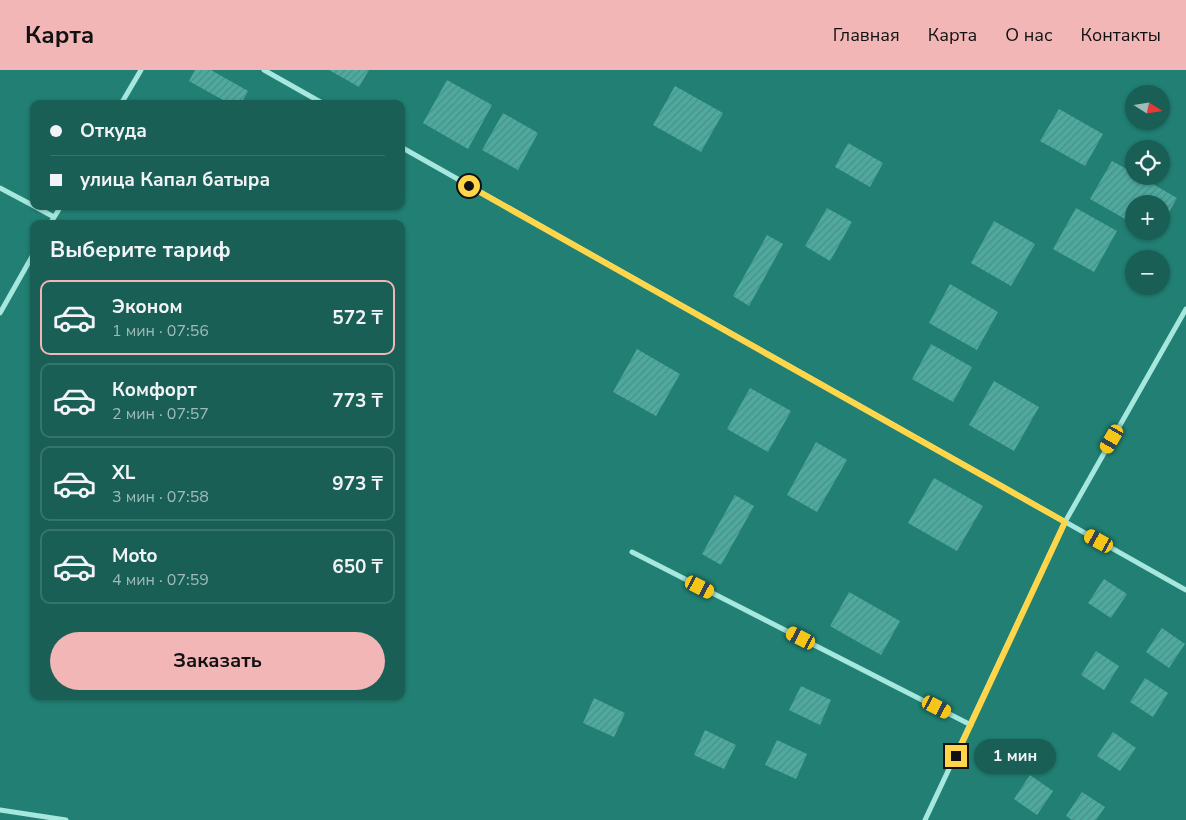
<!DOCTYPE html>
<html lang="ru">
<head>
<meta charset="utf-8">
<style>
  body { margin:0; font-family:"Nunito Sans",sans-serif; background:#266860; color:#f1f3f6; height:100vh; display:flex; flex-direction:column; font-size:19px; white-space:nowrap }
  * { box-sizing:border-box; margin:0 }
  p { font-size:16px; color:#9fbbb9 }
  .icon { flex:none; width:28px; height:28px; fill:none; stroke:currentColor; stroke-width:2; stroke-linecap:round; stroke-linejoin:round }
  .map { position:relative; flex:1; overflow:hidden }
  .drawer { position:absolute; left:30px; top:150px; width:375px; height:480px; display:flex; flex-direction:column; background:#195f56; border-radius:10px; box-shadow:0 1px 4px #0004 }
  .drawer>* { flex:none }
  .hud { position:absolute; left:30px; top:30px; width:375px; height:110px; border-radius:10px; box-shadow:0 1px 4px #0004; display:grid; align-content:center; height:110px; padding:0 20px; background:#195f56 }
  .needle { width:32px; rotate:102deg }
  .fabs { position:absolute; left:1125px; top:15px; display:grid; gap:10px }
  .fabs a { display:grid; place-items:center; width:45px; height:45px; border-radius:50%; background:#195f56; box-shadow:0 1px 4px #0004; font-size:25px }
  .end { position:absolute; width:22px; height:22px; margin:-11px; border:6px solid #ffd54a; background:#111; box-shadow:0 0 0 2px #111 }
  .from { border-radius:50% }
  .bubble { position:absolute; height:35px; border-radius:18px; background:#195f56; box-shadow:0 1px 4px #0004; font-size:16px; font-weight:700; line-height:35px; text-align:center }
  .car { position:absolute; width:15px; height:30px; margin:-15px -8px; border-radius:6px; box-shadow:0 0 4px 1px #0007; background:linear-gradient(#f5c518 24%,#345 0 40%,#f5c518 0 76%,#345 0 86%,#f5c518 0) }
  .hud b { display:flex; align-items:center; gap:18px; height:48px; font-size:19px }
  .hud b+b { border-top:1px solid #37746c }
  .hud i { width:12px; height:12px; background:#f1f3f6 }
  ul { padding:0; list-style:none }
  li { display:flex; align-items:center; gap:15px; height:75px; margin:0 10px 8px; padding:0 10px; border:2px solid #37746c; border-radius:10px }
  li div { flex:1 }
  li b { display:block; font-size:19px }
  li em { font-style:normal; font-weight:700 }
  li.current { border-color:#f2b6b6 }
  li>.icon { width:45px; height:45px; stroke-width:1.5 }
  h2 { padding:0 20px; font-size:22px; line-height:60px }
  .action { display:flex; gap:10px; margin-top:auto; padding:10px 20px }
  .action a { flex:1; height:58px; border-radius:30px; background:#f2b6b6; color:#111; font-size:20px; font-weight:700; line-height:58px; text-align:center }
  header { display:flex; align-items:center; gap:30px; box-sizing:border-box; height:70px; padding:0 25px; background:#f2b6b6; color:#111 }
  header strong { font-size:24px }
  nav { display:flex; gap:28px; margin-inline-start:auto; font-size:18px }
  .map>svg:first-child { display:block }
</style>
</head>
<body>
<header>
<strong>Карта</strong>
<nav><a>Главная</a><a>Карта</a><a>О нас</a><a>Контакты</a></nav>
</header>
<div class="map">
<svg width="1186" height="750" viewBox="0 0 1186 750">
  <defs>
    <pattern id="building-hatch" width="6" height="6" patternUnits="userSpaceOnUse" patternTransform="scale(1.25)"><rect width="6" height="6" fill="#4eaa9e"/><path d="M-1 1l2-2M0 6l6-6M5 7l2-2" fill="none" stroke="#4d8e85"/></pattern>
  </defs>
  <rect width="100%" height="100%" fill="#217f73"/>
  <path fill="url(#building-hatch)" d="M 195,0 L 211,0 L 248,21 L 241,34 L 230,34 L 189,11 Z
    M 329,0 L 369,0 L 359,17 Z
    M 447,10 L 492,35 L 468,79 L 423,53 Z
    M 675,16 L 723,43 L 701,82 L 653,55 Z
    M 1059,39 L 1103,64 L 1085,96 L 1040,71 Z
    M 503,43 L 538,63 L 518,100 L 482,80 Z
    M 848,73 L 883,93 L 870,117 L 835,97 Z
    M 1112,91 L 1134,103 L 1134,106 L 1139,106 L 1177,128 L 1161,156 L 1161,134 L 1134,134 L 1134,154 L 1090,129 Z
    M 827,138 L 852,152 L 830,191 L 805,176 Z
    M 1076,138 L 1117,161 L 1094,202 L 1053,179 Z
    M 994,151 L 1035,174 L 1011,216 L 971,193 Z
    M 767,165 L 783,174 L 749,236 L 733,226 Z
    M 950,214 L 998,242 L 977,280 L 929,253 Z
    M 931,274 L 972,297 L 953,332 L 912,309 Z
    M 637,279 L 680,304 L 656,346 L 613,322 Z
    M 994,311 L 1039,337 L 1014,381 L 969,355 Z
    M 750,318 L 791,341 L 768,382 L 727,359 Z
    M 816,372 L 847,390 L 817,442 L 787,425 Z
    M 934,408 L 983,436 L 957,481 L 908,453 Z
    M 735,425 L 754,436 L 721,495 L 702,484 Z
    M 1104,509 L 1127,524 L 1111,548 L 1088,533 Z
    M 849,522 L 900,551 L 881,585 L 830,556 Z
    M 1162,558 L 1185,574 L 1169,598 L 1146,582 Z
    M 1096,581 L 1119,596 L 1104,620 L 1081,605 Z
    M 1145,608 L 1168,623 L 1153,647 L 1130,632 Z
    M 801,616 L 831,630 L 820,655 L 789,640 Z
    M 594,628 L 625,643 L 614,667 L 583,653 Z
    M 705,660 L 736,675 L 724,699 L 694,685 Z
    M 1113,662 L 1136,678 L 1120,701 L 1097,686 Z
    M 777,670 L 807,684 L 796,709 L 765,695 Z
    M 1030,705 L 1053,721 L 1037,745 L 1014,729 Z
    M 1082,722 L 1105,737 L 1096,750 L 1072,750 L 1066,746 Z"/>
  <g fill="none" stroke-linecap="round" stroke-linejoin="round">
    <path stroke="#a6e7de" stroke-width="5" d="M 264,0 L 324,34
      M 121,34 L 141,0
      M 401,77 L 1186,520
      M 0,118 L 34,136
      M 34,136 L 54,147
      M 50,154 L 61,136
      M 0,243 L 34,183
      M 632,482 L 971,655
      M 0,740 L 66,750
      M 925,750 L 1065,452 L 1186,239"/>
  </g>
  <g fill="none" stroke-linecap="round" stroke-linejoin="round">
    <path stroke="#ffd54a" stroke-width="6" d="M 469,116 L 1065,452 L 956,686"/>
  </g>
</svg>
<div class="fabs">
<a><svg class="needle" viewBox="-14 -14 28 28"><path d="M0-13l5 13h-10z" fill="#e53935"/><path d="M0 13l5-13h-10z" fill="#9fbbb9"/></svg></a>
<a><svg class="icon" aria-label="locate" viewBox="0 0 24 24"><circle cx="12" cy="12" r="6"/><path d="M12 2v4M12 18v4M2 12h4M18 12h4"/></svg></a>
<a>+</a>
<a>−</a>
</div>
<i class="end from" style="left:469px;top:116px"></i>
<i class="end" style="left:956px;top:686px"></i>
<div class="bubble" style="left:974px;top:669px;width:82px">1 мин</div>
<i class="car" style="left:1112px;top:369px;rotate:210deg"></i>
<i class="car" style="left:1099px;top:471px;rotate:299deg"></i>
<i class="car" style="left:700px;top:517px;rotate:117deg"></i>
<i class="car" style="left:801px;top:568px;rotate:297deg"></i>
<i class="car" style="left:937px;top:637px;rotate:117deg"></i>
<div class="hud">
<b><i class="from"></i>Откуда</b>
<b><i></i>улица Капал батыра</b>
</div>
<section class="drawer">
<h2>Выберите тариф</h2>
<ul>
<li class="current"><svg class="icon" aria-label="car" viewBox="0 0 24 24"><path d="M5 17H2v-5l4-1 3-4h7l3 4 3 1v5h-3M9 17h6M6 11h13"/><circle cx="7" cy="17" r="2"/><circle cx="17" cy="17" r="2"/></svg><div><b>Эконом</b><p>1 мин · 07:56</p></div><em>572 ₸</em></li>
<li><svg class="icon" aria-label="car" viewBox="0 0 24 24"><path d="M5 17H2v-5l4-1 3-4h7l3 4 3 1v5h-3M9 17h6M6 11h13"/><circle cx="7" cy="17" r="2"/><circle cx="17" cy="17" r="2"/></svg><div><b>Комфорт</b><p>2 мин · 07:57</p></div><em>773 ₸</em></li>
<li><svg class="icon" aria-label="car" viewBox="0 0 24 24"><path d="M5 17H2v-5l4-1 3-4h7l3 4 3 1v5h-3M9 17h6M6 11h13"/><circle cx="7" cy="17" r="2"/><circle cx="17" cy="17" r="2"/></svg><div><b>XL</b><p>3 мин · 07:58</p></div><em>973 ₸</em></li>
<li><svg class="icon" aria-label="car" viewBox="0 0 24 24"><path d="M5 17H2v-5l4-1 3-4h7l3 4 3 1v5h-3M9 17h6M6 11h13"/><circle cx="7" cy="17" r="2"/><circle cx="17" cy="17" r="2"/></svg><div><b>Moto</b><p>4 мин · 07:59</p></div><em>650 ₸</em></li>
</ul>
<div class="action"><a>Заказать</a></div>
</section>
</div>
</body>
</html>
